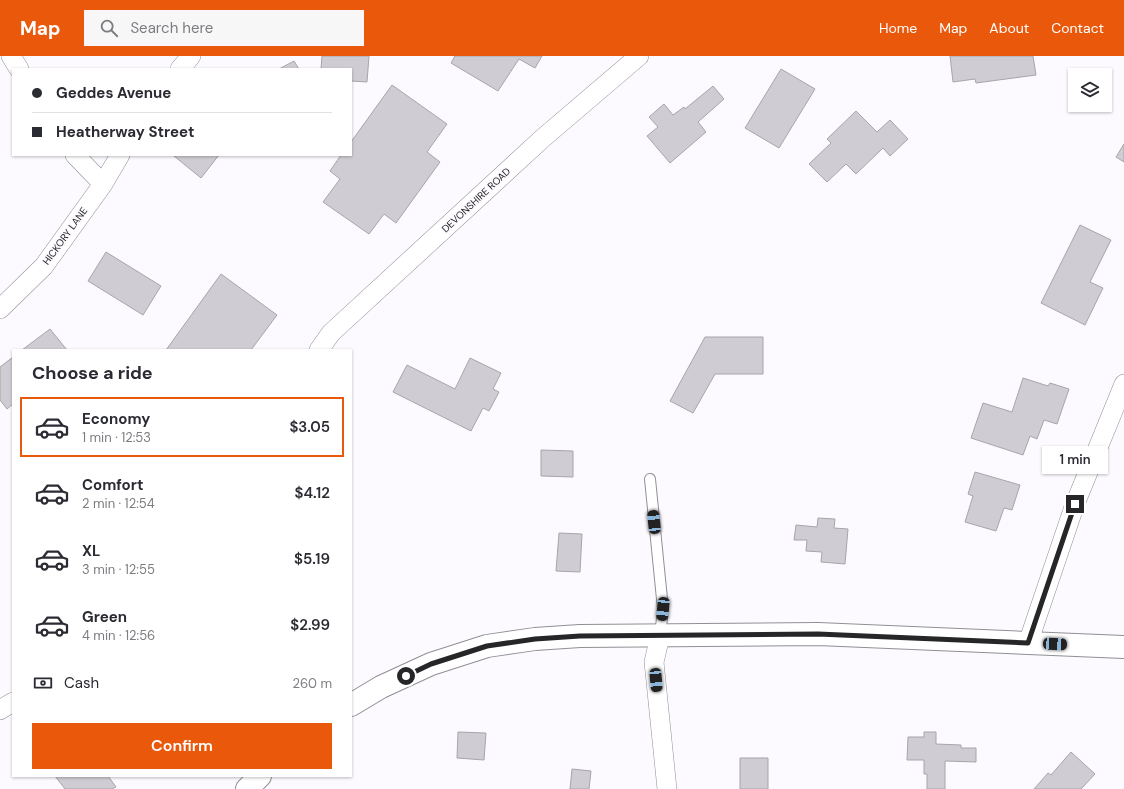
<!DOCTYPE html>
<html lang="en">
<head>
<meta charset="utf-8">
<style>
  body { margin:0; font-family:"DM Sans",sans-serif; background:#f7f7f7; color:#2b2b33; height:100vh; display:flex; flex-direction:column; font-size:15px; white-space:nowrap }
  * { box-sizing:border-box; margin:0 }
  p { font-size:13px; color:#7c7c81 }
  .icon { flex:none; width:22px; height:22px; fill:none; stroke:currentColor; stroke-width:2; stroke-linecap:round; stroke-linejoin:round }
  .map { position:relative; flex:1; overflow:hidden }
  .side { position:absolute; left:12px; top:293px; width:340px; height:428px; display:flex; flex-direction:column; background:#fff; border-radius:0px; box-shadow:0 1px 3px #0004 }
  .side>* { flex:none }
  .top-card { position:absolute; left:12px; top:12px; width:340px; height:88px; border-radius:0px; box-shadow:0 1px 3px #0004; display:grid; align-content:center; height:88px; padding:0 20px; background:#fff }
  .fabs { position:absolute; left:1068px; top:12px; display:grid; gap:8px }
  .fabs a { display:grid; place-items:center; width:44px; height:44px; border-radius:0px; background:#fff; box-shadow:0 1px 3px #0004; font-size:20px }
  .end { position:absolute; width:18px; height:18px; margin:-9px; border:5px solid #262528; background:#fff; box-shadow:0 0 0 2px #fff }
  .from { border-radius:50% }
  .bubble { position:absolute; height:28px; border-radius:0px; background:#fff; box-shadow:0 1px 3px #0004; font-size:13px; font-weight:600; line-height:28px; text-align:center }
  .car { position:absolute; width:12px; height:24px; margin:-12px -6px; border-radius:5px; box-shadow:0 0 3px 1px #0007; background:linear-gradient(#222 24%,#8ab4d8 0 40%,#222 0 76%,#8ab4d8 0 86%,#222 0) }
  .top-card b { display:flex; align-items:center; gap:14px; height:38px; font-size:15px }
  .top-card b+b { border-top:1px solid #e1e1e2 }
  .top-card i { width:10px; height:10px; background:#2b2b33 }
  ul { padding:0; list-style:none }
  li { display:flex; align-items:center; gap:12px; height:60px; margin:0 8px 6px; padding:0 12px; border:2px solid transparent; border-radius:0px }
  li div { flex:1 }
  li b { display:block; font-size:15px }
  li em { font-style:normal; font-weight:600 }
  li.selected { border-color:#ea580c }
  li>.icon { width:36px; height:36px; stroke-width:1.5 }
  h2 { padding:0 20px; font-size:18px; line-height:48px }
  .pay { display:flex; align-items:center; gap:10px; height:44px; padding:0 20px; font-size:15px }
  .pay p { margin-inline-start:auto }
  .primary-button { display:flex; gap:8px; margin-top:auto; padding:8px 20px }
  .primary-button a { flex:1; height:46px; border-radius:0px; background:#ea580c; color:#fff; font-size:16px; font-weight:600; line-height:46px; text-align:center }
  header { display:flex; align-items:center; gap:24px; box-sizing:border-box; height:56px; padding:0 20px; background:#ea580c; color:#fff }
  header strong { font-size:19px }
  nav { display:flex; gap:22px; margin-inline-start:auto; font-size:14px }
  .search { width:280px; height:36px; background:#f7f7f7; display:flex; align-items:center; gap:10px; box-sizing:border-box; padding:0 14px; border-radius:0px; color:#7c7c81; font-size:15px }
  .map>svg:first-child { display:block }
</style>
</head>
<body>
<header>
<strong>Map</strong>
<div class="search"><svg class="icon" aria-label="search" viewBox="0 0 24 24"><circle cx="10" cy="10" r="6"/><path d="M15 15l6 6"/></svg>Search here</div>
<nav><a>Home</a><a>Map</a><a>About</a><a>Contact</a></nav>
</header>
<div class="map">
<svg width="1124" height="733" viewBox="0 0 1124 733">
  <rect width="100%" height="100%" fill="#fcfaff"/>
  <path fill="#cfccd3" stroke="#a7a4aa" d="M 322,0 L 369,0 L 367,26 L 351,25 L 351,13 L 321,13 Z
    M 455,0 L 542,0 L 535,12 L 519,3 L 498,35 L 451,7 Z
    M 950,0 L 1033,0 L 1036,19 L 976,27 L 975,23 L 953,26 Z
    M 294,5 L 299,13 L 279,13 Z
    M 781,13 L 815,33 L 779,92 L 745,72 Z
    M 392,29 L 447,68 L 427,96 L 440,106 L 396,167 L 384,158 L 369,178 L 323,146 L 340,123 L 330,115 L 341,99 L 351,99 L 351,86 Z
    M 713,30 L 724,43 L 698,66 L 706,76 L 670,107 L 647,80 L 658,71 L 649,61 L 664,48 L 673,59 L 684,51 L 685,53 Z
    M 856,55 L 877,76 L 890,64 L 908,83 L 890,100 L 883,92 L 856,118 L 846,108 L 827,126 L 809,108 L 831,87 L 827,83 Z
    M 1124,88 L 1124,106 L 1116,101 Z
    M 175,99 L 219,99 L 201,122 L 174,100 Z
    M 1080,169 L 1111,184 L 1090,226 L 1103,232 L 1085,269 L 1041,247 Z
    M 106,196 L 161,230 L 143,259 L 88,225 Z
    M 221,218 L 277,259 L 251,294 L 166,294 Z
    M 50,273 L 67,294 L 22,294 Z
    M 705,281 L 763,281 L 763,318 L 715,318 L 693,357 L 670,345 Z
    M 13,301 L 13,348 L 7,353 L 0,344 L 0,311 Z
    M 470,302 L 501,317 L 493,333 L 499,336 L 489,355 L 483,352 L 471,375 L 393,336 L 407,309 L 455,333 Z
    M 1023,322 L 1048,330 L 1050,327 L 1069,333 L 1057,368 L 1044,364 L 1037,383 L 1030,380 L 1023,399 L 971,382 L 983,347 L 1012,356 Z
    M 541,394 L 573,395 L 573,421 L 541,420 Z
    M 975,416 L 1020,429 L 1012,454 L 1004,452 L 996,475 L 965,466 L 973,440 L 968,438 Z
    M 818,462 L 835,463 L 834,472 L 848,473 L 845,508 L 821,506 L 822,496 L 806,495 L 807,484 L 794,484 L 796,469 L 817,471 Z
    M 559,477 L 582,478 L 580,516 L 556,515 Z
    M 458,676 L 486,677 L 484,704 L 457,702 Z
    M 924,676 L 936,676 L 936,688 L 961,689 L 961,692 L 976,692 L 976,706 L 945,705 L 945,733 L 927,733 L 927,718 L 924,718 L 924,704 L 907,704 L 908,681 L 924,681 Z
    M 1071,696 L 1095,718 L 1081,733 L 1034,733 L 1048,717 L 1051,719 Z
    M 740,702 L 768,702 L 768,733 L 740,733 Z
    M 572,713 L 591,715 L 589,733 L 570,733 Z
    M 55,720 L 108,720 L 116,731 L 112,733 L 65,733 Z"/>
  <g fill="none" stroke-linecap="round" stroke-linejoin="round">
    <defs>
      <path id="service" d="M 650,423 L 663,553 L 660,580"/>
      <path id="minor" d="M 11,0 L 19,13
        M 180,13 L 191,0
        M 75,99 L 103,128
        M 0,253 L 44,210 L 103,128 L 120,99
        M 319,294 L 331,277 L 543,82 L 639,0
        M 660,580 L 654,606 L 667,733
        M 1028,587 L 1075,448 L 1124,328
        M 0,654 L 13,646"/>
      <path id="secondary" d="M 351,649 L 381,631 L 431,608 L 487,590 L 535,583 L 580,580 L 818,578 L 1124,591
        M 247,733 L 260,720"/>
    </defs>
    <use href="#service" stroke="#918e95" stroke-width="12"/>
    <use href="#minor" stroke="#918e95" stroke-width="20"/>
    <use href="#secondary" stroke="#918e95" stroke-width="24"/>
    <use href="#service" stroke="#fff" stroke-width="10"/>
    <use href="#minor" stroke="#fff" stroke-width="19"/>
    <use href="#secondary" stroke="#fff" stroke-width="22"/>
  </g>
  <g fill="none" stroke-linecap="round" stroke-linejoin="round">
    <path stroke="#262528" stroke-width="5" d="M 406,620 L 431,608 L 487,590 L 535,583 L 580,580 L 818,578 L 1028,587 L 1075,448"/>
  </g>
  <g text-anchor="middle" dominant-baseline="central" stroke-width="3.5" stroke-linejoin="round" paint-order="stroke">
    <g font-size="10" fill="#262528" stroke="#fcfaff">
      <text transform="translate(476 144) rotate(-43)">DEVONSHIRE ROAD</text>
      <text transform="translate(65 180) rotate(-54)">HICKORY LANE</text>
    </g>
  </g>
</svg>
<div class="fabs">
<a><svg class="icon" aria-label="layers" viewBox="0 0 24 24"><path d="M12 4l9 5-9 5-9-5zM3 14l9 5 9-5"/></svg></a>
</div>
<i class="end from" style="left:406px;top:620px"></i>
<i class="end" style="left:1075px;top:448px"></i>
<div class="bubble" style="left:1042px;top:390px;width:66px">1 min</div>
<i class="car" style="left:654px;top:466px;rotate:354deg"></i>
<i class="car" style="left:663px;top:553px;rotate:186deg"></i>
<i class="car" style="left:1055px;top:588px;rotate:93deg"></i>
<i class="car" style="left:656px;top:624px;rotate:175deg"></i>
<div class="top-card">
<b><i class="from"></i>Geddes Avenue</b>
<b><i></i>Heatherway Street</b>
</div>
<section class="side">
<h2>Choose a ride</h2>
<ul>
<li class="selected"><svg class="icon" aria-label="car" viewBox="0 0 24 24"><path d="M5 17H2v-5l4-1 3-4h7l3 4 3 1v5h-3M9 17h6M6 11h13"/><circle cx="7" cy="17" r="2"/><circle cx="17" cy="17" r="2"/></svg><div><b>Economy</b><p>1 min · 12:53</p></div><em>$3.05</em></li>
<li><svg class="icon" aria-label="car" viewBox="0 0 24 24"><path d="M5 17H2v-5l4-1 3-4h7l3 4 3 1v5h-3M9 17h6M6 11h13"/><circle cx="7" cy="17" r="2"/><circle cx="17" cy="17" r="2"/></svg><div><b>Comfort</b><p>2 min · 12:54</p></div><em>$4.12</em></li>
<li><svg class="icon" aria-label="car" viewBox="0 0 24 24"><path d="M5 17H2v-5l4-1 3-4h7l3 4 3 1v5h-3M9 17h6M6 11h13"/><circle cx="7" cy="17" r="2"/><circle cx="17" cy="17" r="2"/></svg><div><b>XL</b><p>3 min · 12:55</p></div><em>$5.19</em></li>
<li><svg class="icon" aria-label="car" viewBox="0 0 24 24"><path d="M5 17H2v-5l4-1 3-4h7l3 4 3 1v5h-3M9 17h6M6 11h13"/><circle cx="7" cy="17" r="2"/><circle cx="17" cy="17" r="2"/></svg><div><b>Green</b><p>4 min · 12:56</p></div><em>$2.99</em></li>
</ul>
<div class="pay"><svg class="icon" aria-label="cash" viewBox="0 0 24 24"><path d="M3 7h18v10H3z"/><circle cx="12" cy="12" r="2"/></svg>Cash<p>260 m</p></div>
<div class="primary-button"><a>Confirm</a></div>
</section>
</div>
</body>
</html>
